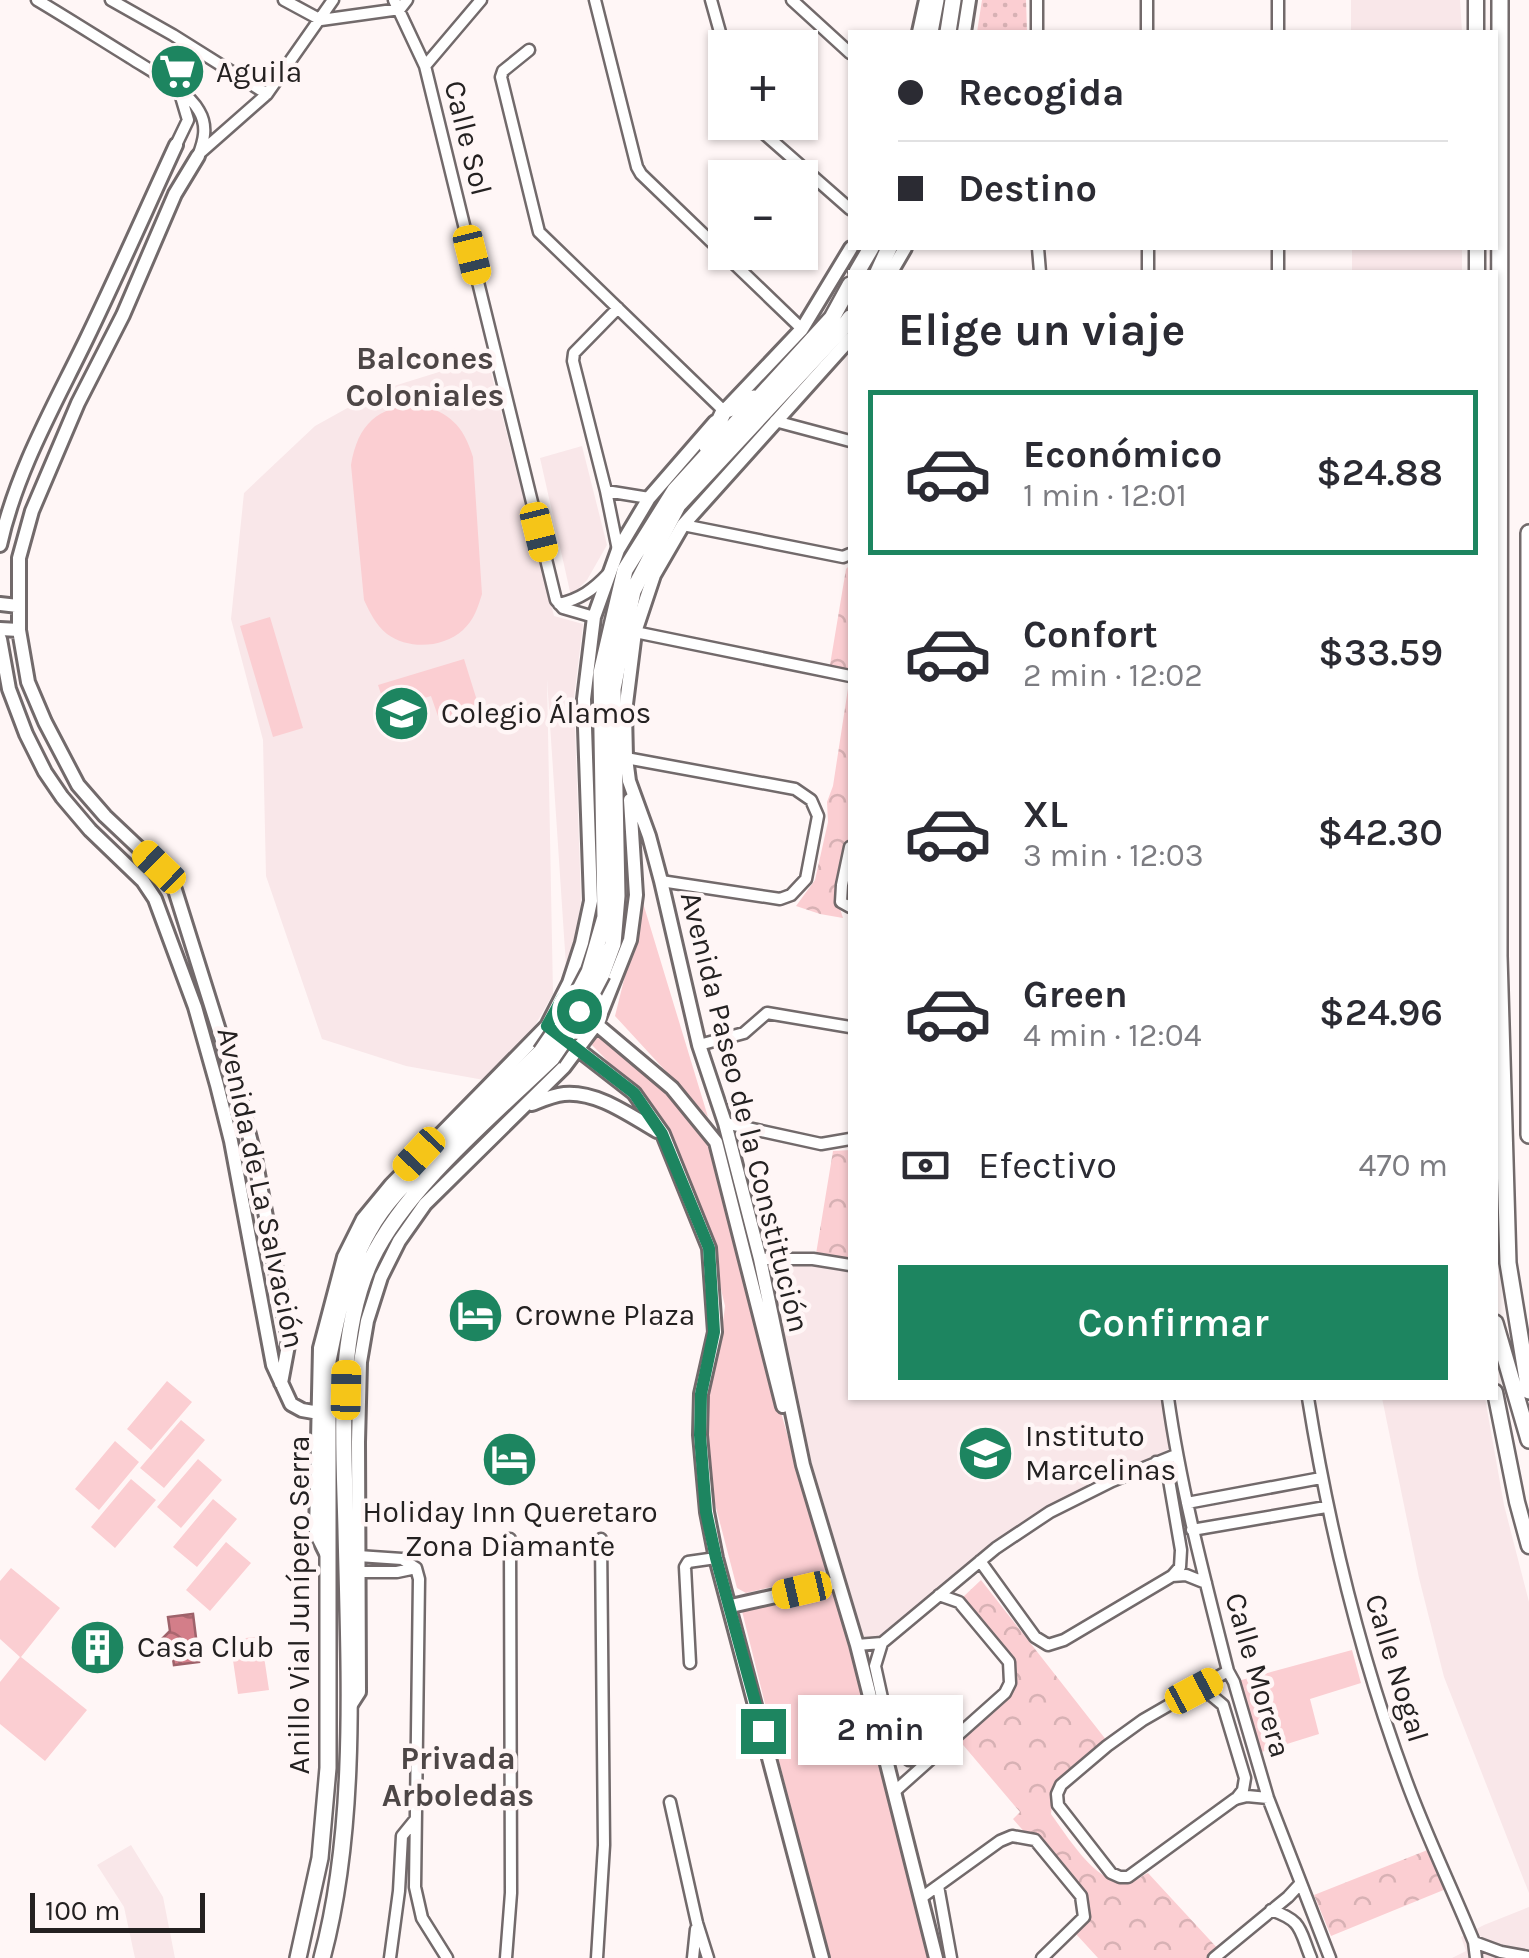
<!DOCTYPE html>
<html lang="es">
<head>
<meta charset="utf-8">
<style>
  body { margin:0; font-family:Karla,sans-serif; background:#f2f2f3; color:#2b2b33; height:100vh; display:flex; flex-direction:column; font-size:38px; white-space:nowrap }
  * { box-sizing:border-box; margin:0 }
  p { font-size:32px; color:#7c7c81 }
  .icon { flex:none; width:55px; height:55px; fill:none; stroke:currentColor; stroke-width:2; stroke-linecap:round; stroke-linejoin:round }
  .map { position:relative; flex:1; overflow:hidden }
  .details { position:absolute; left:848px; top:270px; width:650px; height:1130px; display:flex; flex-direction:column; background:#fff; border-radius:0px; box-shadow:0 2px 8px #0004 }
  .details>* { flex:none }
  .banner { position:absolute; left:848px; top:30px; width:650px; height:220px; border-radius:0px; box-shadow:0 2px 8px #0004; display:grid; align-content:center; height:220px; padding:0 50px; background:#fff }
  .buttons { position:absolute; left:708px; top:30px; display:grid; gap:20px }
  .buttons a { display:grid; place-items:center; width:110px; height:110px; border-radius:0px; background:#fff; box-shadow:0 2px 8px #0004; font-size:50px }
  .scale { position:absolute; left:30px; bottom:25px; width:175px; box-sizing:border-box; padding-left:10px; border:5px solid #242121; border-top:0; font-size:28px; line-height:35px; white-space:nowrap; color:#242121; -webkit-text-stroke:8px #fff6f6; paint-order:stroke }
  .end { position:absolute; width:45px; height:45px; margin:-22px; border:12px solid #1d8560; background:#fff; box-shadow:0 0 0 5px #fff }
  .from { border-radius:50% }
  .bubble { position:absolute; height:70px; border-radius:0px; background:#fff; box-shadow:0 2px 8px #0004; font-size:32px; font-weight:600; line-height:70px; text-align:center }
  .car { position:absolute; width:30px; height:60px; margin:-30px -15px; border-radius:12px; box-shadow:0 0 8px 2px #0007; background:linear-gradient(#f5c518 24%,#345 0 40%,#f5c518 0 76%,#345 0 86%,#f5c518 0) }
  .banner b { display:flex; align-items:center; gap:35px; height:95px; font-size:38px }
  .banner b+b { border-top:2px solid #e1e1e2 }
  .banner i { width:25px; height:25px; background:#2b2b33 }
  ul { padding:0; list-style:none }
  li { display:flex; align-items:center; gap:30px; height:165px; margin:0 20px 15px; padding:0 30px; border:5px solid transparent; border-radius:0px }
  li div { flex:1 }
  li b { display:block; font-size:38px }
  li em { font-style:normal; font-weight:600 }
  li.selected { border-color:#1d8560 }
  li>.icon { width:90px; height:90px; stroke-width:1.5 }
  h2 { padding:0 50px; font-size:45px; line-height:120px }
  .pay { display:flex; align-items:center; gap:25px; height:110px; padding:0 50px; font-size:38px }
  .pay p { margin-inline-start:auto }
  .action { display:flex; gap:20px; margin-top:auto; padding:20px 50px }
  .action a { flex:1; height:115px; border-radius:0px; background:#1d8560; color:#fff; font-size:40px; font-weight:600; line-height:115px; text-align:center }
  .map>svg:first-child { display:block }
</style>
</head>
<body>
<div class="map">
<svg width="1529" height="1958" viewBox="0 0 1529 1958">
  <defs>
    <pattern id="grass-dots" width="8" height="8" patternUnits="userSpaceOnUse" patternTransform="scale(2.5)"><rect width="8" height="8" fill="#fbced2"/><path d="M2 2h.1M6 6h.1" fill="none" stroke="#d7b1b4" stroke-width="1.8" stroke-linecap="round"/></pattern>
    <pattern id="park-crowns" width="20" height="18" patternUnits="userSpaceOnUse" patternTransform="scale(2.5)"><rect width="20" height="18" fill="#fbced2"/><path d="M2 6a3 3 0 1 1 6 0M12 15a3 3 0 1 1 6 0" fill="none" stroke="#d7b1b4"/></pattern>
    <pattern id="water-waves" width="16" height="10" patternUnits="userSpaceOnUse" patternTransform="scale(2.5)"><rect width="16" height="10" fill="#d37e89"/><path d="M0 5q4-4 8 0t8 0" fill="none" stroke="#ab6770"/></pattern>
  </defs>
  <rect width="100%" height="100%" fill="#fff6f6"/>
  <path fill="#f9e7e9" d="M 1351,0 L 1460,0 L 1462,32 L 1351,32 Z
    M 1352,248 L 1462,248 L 1462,272 L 1352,272 Z
    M 487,357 L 554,616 L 583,624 L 574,698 L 581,901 L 576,936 L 566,966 L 547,679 L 553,994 L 533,1029 L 503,1063 L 484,1080 L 406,1066 L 322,1039 L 266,876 L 263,740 L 231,619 L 244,493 L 315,426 L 378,391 Z
    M 582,446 L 607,545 L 587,580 L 571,596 L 540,458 Z
    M 815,1260 L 850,1266 L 850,1398 L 1165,1398 L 1171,1447 L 1144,1466 L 1109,1483 L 991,1551 L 881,1646 L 863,1636 L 812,1464 L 767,1269 Z
    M 1382,1398 L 1485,1398 L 1504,1505 L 1529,1602 L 1529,1893 L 1444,1677 L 1419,1578 Z
    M 131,1845 L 163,1897 L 175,1958 L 135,1958 L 124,1907 L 97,1865 Z
    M 1529,1907 L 1529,1949 L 1520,1958 L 1452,1958 L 1466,1951 L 1461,1937 L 1484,1925 Z"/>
  <path fill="url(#grass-dots)" d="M 982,0 L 1026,0 L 1027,32 L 977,32 Z"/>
  <path fill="url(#park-crowns)" d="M 850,565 L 850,834 L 838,902 L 843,918 L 820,914 L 796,906 L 815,880 L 828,822 L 827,802 L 833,786 L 849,682 L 828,677 L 846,569 Z
    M 850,1150 L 850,1266 L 815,1260 L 833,1151 Z
    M 981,1580 L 1107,1741 L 1053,1796 L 1051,1814 C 1068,1837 1101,1893 1134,1881 C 1139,1879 1143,1875 1148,1873 L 1220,1951 L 1212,1958 L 1098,1958 L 1076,1934 L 1081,1921 L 1083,1898 L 1013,1819 L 1020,1812 L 958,1739 L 990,1712 L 1017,1682 L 1016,1663 L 998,1638 L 963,1597 Z
    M 1430,1849 L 1446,1889 L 1331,1936 L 1314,1895 Z"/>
  <path fill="#fbced2" d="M 418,404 C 450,413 463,425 473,457 L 482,594 C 478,607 474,620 463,630 C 443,648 409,650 387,634 C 376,625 370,613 364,600 L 351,465 C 358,424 377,407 418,404 Z
    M 270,617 L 303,728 L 273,737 L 240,626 Z
    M 464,659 L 479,707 L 439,719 L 431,696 L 386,709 L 378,685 Z
    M 643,903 L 708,1117 L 615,1016 Z
    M 597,1028 L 671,1094 L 709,1147 L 744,1284 L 826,1569 L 818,1576 L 746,1593 L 737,1588 L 714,1500 L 707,1437 L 709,1389 L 721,1338 L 725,1306 L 712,1251 L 644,1098 L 588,1041 Z
    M 167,1381 L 192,1402 L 151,1450 L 127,1429 Z
    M 181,1420 L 205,1440 L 164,1488 L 140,1468 Z
    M 115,1441 L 139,1462 L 99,1510 L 75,1489 Z
    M 198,1459 L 222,1480 L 181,1528 L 157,1507 Z
    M 131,1479 L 156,1500 L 115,1548 L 91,1527 Z
    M 213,1499 L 237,1519 L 197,1567 L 173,1547 Z
    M 226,1542 L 251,1563 L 210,1611 L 186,1590 Z
    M 11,1568 L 60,1608 L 21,1657 L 87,1710 L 45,1761 L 0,1724 L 0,1682 L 20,1657 L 0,1639 L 0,1581 Z
    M 834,1588 L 933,1958 L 828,1958 L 742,1611 Z
    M 261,1636 L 269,1690 L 238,1694 L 230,1640 Z
    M 1352,1650 L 1361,1683 L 1310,1699 L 1319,1734 L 1255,1754 L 1234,1682 Z"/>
  <path fill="url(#water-waves)" stroke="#9e626a" stroke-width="2.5" d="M 193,1614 L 199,1662 L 174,1665 L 172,1652 L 164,1647 L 162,1639 L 170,1631 L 168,1617 Z"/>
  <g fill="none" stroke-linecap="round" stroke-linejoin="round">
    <defs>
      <path id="minor" d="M 37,0 C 69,19 100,39 131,58 C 151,71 188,90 199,111 C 208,126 204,141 198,156
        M 111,0 L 173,35 L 267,94
        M 284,0 L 321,20 L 400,9 L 407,0
        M 394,0 L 425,66 L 556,600 L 563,608 L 594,617
        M 595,0 L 637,167 L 641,174 L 802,329
        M 711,0 L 725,50
        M 792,0 L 850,53
        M 1037,0 L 1037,32
        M 1147,0 L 1147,32
        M 1278,0 L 1278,32
        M 529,50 L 503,71 L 501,77 L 539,232 L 724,411
        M 425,66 L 481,0
        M 751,122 L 850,209
        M 176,145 L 188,120 L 180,93
        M 200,153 L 267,94 L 333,0
        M 1038,248 L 1040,272
        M 1148,272 L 1148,248
        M 1278,272 L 1278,248
        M 775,421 L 850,441
        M 606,491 L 649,498
        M 683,525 L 843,557 L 850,554
        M 618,550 L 606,491 L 573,361 L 574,353 L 618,308
        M 559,604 C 580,599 593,590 608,574
        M 635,632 L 850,676
        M 626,758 L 795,789 L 811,800 L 818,816 L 806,879 L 791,895 L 780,899 L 661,881
        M 850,847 L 842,885 L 841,902 L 850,907
        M 699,1045 L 744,1033 L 767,1013 L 850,1027
        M 725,1123 L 821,1144 L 850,1139
        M 760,1259 L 813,1259 L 850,1265
        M 1168,1398 C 1181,1490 1205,1580 1228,1671 L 1234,1682 L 1268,1798 L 1330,1958
        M 1308,1398 C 1329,1528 1360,1656 1406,1780 C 1426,1835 1452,1888 1474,1942 L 1476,1958
        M 1156,1462 L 1169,1480 L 1181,1550 L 1180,1567 L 1173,1575
        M 1187,1503 L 1321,1478
        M 1192,1530 L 1326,1507
        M 358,1556 L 402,1559 L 416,1568 L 419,1579 L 415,1887 L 422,1918 L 447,1958
        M 980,1561 L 1035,1637 L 1048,1645 L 1064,1640 L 1172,1576 L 1186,1575 L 1206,1583
        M 358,1572 L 397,1572 L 416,1568
        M 882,1643 L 875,1666 L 893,1748 L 909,1760 L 928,1759
        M 857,1645 L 882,1643 L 996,1548 L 1050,1512 L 1112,1481 L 1176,1455
        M 690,1663 L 685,1567 L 688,1562 L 716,1558
        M 1228,1671 L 1143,1720 L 1107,1746 L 1061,1785 L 1057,1794 L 1058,1805 L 1111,1873 L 1120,1877 L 1128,1877 L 1235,1799 L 1247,1796 L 1268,1798
        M 1195,1691 L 1211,1695 L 1223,1705 L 1245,1778 L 1243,1790 L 1236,1799
        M 894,1792 L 1005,1693 L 1010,1683 L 1009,1662 L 959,1602 L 939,1595
        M 670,1802 L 697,1923 L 708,1958
        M 938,1886 L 951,1958
        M 921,1898 L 1000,1841 L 1012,1836 L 1035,1840 L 1081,1896 L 1084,1917 L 1042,1958
        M 1271,1910 C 1303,1921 1299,1929 1311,1958
        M 1474,1942 L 1501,1952 L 1529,1957
        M 390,1958 L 399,1891 L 402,1836 L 415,1820
        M 506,1958 L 511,1893 L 510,1539
        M 597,1958 L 604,1845 L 601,1539
        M 693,1958 L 696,1929
        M 1214,1958 L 1288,1897 L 1300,1884"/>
      <path id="tertiary" d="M 919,32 L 926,0
        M 964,32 L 969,0
        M 198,156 L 175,194 L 123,315 L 78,403 L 32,511 L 19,558 L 19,630 L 28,682 L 45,722 L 78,785 L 105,816 L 159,867 L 175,890 L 237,1088 L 255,1158 L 289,1340 L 281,1383
        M 891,272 L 905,248
        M 850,339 L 683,525 L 654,575 L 635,632 L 625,712 L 626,758 L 629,781 L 649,836 L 661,881 L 699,1045 L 725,1123 L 760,1259 L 803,1465 L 857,1645 L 936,1958
        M 728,407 L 802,329 L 851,248
        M 0,545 C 16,472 54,406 86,340 C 117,276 146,210 176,145
        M 0,604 L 18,606
        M 0,629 L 19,630
        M 0,639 L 9,689 L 26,734 L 45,772 L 62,797 L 90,830 L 143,881 L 155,899 L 195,1007 L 217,1085 L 231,1141 L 273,1365 L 291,1404 L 302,1410 L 319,1413
        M 589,1018 L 672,1088 L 716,1142 L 783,1406
        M 557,1033 L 634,1093 L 663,1134 L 709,1248 L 715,1332 L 701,1394 L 700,1435 L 707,1512 L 716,1558 L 822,1958
        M 532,1104 C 542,1100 553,1095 564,1094 C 597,1091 629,1115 657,1131
        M 327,1555 L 316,1533 L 320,1348 L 344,1257 L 363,1219 L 391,1185 L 547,1026 L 569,983 L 582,943 L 591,901 L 584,699 L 594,617 L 618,550 L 649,498 L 715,422
        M 731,1606 L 838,1582
        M 350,1706 L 359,1692 L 358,1442 L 360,1362 L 367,1321 L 381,1277 L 399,1241 L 425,1204 L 564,1067 L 597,1023 L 630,940 L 636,895 L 630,800"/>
      <path id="secondary" d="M 1476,32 L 1476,0
        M 1477,248 L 1477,272
        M 1495,1392 L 1517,1502 L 1529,1546"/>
      <path id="primary" d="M 1500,0 L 1499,956 L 1508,1263 L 1529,1391
        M 1529,533 L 1529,1135
        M 1495,1323 L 1529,1440"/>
      <path id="trunk" d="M 930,32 L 936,0
        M 948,32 L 953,0
        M 857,272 L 871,248
        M 878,272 L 889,248
        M 707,447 L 724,411 L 754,398
        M 589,972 L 605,917 L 601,673 L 625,570 L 675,490 L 832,318 L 850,285
        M 602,974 L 613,944 L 617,896 L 613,689 L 633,591 L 678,505 L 841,330 L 850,318
        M 298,1958 L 320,1858 L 328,1768 L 328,1361 C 337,1316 346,1270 370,1229 C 385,1202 407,1181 429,1159 C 466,1122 504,1087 541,1052
        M 322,1958 C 358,1825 349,1666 346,1529 C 344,1445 335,1338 371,1260 C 406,1187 493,1115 552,1058"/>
    </defs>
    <use href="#minor" stroke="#726a6b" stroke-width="15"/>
    <use href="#tertiary" stroke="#726a6b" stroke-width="18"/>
    <use href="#secondary" stroke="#726a6b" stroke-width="19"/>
    <use href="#primary" stroke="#726a6b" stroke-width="20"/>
    <use href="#trunk" stroke="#726a6b" stroke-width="20"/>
    <use href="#minor" stroke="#fff" stroke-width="10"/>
    <use href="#tertiary" stroke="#fff" stroke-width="12"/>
    <use href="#secondary" stroke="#fff" stroke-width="14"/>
    <use href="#primary" stroke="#fff" stroke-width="15"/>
    <use href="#trunk" stroke="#fff" stroke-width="15"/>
    <defs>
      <path id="trunk-bridge" d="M 541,1052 L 567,1014 L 589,972
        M 552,1058 L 578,1020 L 602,974"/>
    </defs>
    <use href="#trunk-bridge" stroke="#726a6b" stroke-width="20" stroke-linecap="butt"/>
    <use href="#trunk-bridge" stroke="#fff" stroke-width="15"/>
  </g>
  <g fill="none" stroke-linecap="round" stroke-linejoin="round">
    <path stroke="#1d8560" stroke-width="12" d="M 579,1011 L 562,999 L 547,1026 L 634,1093 L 662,1134 L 709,1248 L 714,1332 L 701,1394 L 700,1435 L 706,1512 L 716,1558 L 763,1731"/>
  </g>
  <defs>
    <symbol id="supermarket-disc" viewBox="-11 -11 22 22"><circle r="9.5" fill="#1d8560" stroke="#fff6f6"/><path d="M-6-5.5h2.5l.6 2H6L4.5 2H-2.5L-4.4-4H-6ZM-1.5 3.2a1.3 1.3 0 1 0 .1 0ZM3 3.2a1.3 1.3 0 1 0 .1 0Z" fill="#fff"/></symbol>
    <symbol id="school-disc" viewBox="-11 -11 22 22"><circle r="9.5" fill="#1d8560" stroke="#fff6f6"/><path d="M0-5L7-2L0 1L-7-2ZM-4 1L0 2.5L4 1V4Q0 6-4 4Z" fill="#fff"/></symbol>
    <symbol id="hotel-disc" viewBox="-11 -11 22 22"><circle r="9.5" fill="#1d8560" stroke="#fff6f6"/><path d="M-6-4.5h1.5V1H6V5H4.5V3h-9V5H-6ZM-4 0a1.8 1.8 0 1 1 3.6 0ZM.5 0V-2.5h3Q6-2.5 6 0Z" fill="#fff"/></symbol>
    <symbol id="building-disc" viewBox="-11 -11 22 22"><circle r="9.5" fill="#1d8560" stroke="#fff6f6"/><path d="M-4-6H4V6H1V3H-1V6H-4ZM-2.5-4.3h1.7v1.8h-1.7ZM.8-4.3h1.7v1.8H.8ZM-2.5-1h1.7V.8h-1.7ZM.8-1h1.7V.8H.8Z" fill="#fff"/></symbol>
  </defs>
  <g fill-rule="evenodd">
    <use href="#supermarket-disc" x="146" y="40" width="63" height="63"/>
    <use href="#school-disc" x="370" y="682" width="63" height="63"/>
    <use href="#hotel-disc" x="444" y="1284" width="63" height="63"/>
    <use href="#school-disc" x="954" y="1422" width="63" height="63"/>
    <use href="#hotel-disc" x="478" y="1428" width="63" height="63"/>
    <use href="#building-disc" x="66" y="1616" width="63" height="63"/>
  </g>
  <g text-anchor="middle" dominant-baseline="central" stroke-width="9" stroke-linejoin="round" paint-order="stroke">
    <g font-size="30" fill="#242121" stroke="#fff6f6" text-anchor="start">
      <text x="216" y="72">Aguila</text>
      <text x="441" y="713">Colegio Álamos</text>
      <text x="515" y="1315">Crowne Plaza</text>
      <text x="1025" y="1436">Instituto<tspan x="1025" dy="34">Marcelinas</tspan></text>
      <text x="510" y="1512" text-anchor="middle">Holiday Inn Queretaro<tspan x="510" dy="34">Zona Diamante</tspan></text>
      <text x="137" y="1647">Casa Club</text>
    </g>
    <g font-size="30" fill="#242121" stroke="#fff6f6">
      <text transform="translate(468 138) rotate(76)">Calle Sol</text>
      <text transform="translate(745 1112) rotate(76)">Avenida Paseo de la Constitución</text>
      <text transform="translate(261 1188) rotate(78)">Avenida de La Salvación</text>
      <text transform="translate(299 1605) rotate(-90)">Anillo Vial Junípero Serra</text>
      <text transform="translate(1397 1668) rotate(73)">Calle Nogal</text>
      <text transform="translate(1258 1675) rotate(74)">Calle Morera</text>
    </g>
    <g font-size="32" font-weight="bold" fill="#4d4646" stroke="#fff6f6">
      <text x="425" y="358">Balcones<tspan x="425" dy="37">Coloniales</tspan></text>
      <text x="458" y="1758">Privada<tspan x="458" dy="37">Arboledas</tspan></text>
    </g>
  </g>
</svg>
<div class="buttons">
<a>+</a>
<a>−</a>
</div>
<div class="scale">100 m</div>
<i class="end from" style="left:579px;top:1011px"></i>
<i class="end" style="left:763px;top:1731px"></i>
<div class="bubble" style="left:798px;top:1695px;width:165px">2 min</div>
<i class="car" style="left:472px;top:255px;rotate:166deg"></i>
<i class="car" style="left:539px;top:532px;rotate:166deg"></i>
<i class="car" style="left:159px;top:867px;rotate:314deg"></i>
<i class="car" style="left:419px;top:1154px;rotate:223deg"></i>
<i class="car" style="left:346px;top:1390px;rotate:1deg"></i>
<i class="car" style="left:802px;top:1590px;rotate:257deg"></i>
<i class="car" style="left:1194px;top:1691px;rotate:62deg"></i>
<div class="banner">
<b><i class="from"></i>Recogida</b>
<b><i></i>Destino</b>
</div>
<section class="details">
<h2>Elige un viaje</h2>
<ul>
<li class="selected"><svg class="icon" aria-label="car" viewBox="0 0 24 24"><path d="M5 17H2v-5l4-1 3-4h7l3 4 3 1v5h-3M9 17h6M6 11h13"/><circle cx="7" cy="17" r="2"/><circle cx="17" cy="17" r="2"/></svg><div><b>Económico</b><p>1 min · 12:01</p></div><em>$24.88</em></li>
<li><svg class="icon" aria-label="car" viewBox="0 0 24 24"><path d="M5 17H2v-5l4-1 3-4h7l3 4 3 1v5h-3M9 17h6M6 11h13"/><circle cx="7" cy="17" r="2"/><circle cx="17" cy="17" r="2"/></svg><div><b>Confort</b><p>2 min · 12:02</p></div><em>$33.59</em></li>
<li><svg class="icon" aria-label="car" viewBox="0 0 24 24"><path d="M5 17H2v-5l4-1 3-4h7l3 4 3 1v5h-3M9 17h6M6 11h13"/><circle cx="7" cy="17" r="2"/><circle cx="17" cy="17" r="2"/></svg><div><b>XL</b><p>3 min · 12:03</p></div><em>$42.30</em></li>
<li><svg class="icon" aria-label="car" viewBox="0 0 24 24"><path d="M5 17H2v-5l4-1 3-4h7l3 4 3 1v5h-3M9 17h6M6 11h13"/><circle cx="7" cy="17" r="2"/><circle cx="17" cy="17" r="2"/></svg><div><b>Green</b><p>4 min · 12:04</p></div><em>$24.96</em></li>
</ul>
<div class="pay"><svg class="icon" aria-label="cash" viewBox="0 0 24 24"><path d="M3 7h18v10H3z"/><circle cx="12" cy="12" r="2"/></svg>Efectivo<p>470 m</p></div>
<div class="action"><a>Confirmar</a></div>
</section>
</div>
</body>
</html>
